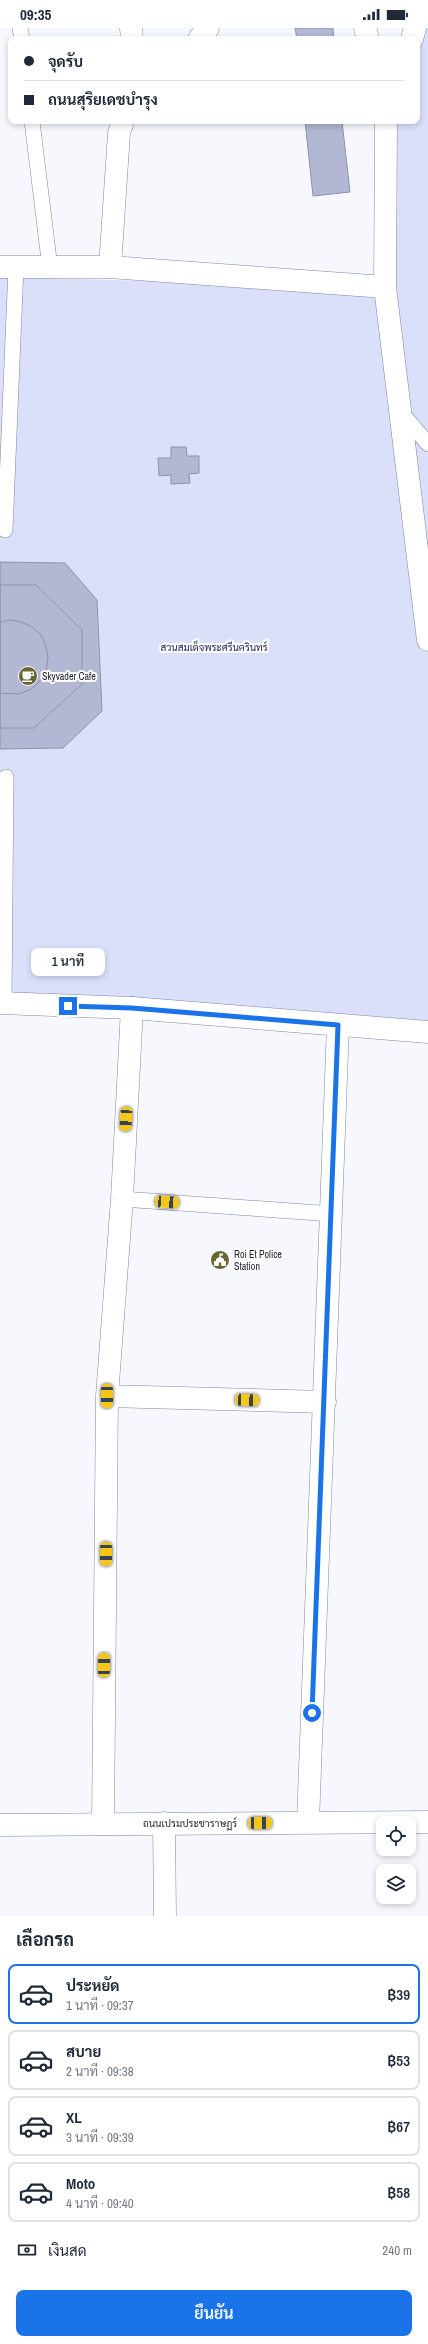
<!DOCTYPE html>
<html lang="th">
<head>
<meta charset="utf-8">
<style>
  body { margin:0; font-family:"Archivo Narrow",Sarabun,sans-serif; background:#f2f2f3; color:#1f2937; height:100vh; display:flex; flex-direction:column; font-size:15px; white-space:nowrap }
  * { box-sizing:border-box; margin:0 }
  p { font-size:13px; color:#747a83 }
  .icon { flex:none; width:22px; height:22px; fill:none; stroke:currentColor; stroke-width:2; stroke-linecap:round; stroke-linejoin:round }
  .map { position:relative; height:1888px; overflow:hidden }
  .side { display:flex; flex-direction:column; background:#fff; flex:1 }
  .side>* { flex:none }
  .top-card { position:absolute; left:8px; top:8px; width:412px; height:88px; border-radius:8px; box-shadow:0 2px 6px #0003; display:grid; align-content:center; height:88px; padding:0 16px; background:#fff }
  .buttons { position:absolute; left:376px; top:1788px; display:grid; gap:8px }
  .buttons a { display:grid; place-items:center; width:40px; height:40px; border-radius:8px; background:#fff; box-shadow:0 2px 6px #0003; font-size:20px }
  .end { position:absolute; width:18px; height:18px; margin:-9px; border:5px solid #1a73e8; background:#fff; box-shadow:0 0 0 2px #fff }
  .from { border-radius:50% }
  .bubble { position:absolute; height:28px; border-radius:8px; background:#fff; box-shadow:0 2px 6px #0003; font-size:13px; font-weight:600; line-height:28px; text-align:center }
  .car { position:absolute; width:12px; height:24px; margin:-12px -6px; border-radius:5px; box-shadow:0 0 3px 1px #0007; background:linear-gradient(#f5c518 24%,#345 0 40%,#f5c518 0 76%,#345 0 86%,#f5c518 0) }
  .top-card b { display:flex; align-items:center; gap:14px; height:38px; font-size:15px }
  .top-card b+b { border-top:1px solid #e0e1e3 }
  .top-card i { width:10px; height:10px; background:#1f2937 }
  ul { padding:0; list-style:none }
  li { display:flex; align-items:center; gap:12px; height:60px; margin:0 8px 6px; padding:0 8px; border:2px solid #e0e1e3; border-radius:8px }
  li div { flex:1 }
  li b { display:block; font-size:15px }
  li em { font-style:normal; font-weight:600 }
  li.current { border-color:#1a73e8 }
  li>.icon { width:36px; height:36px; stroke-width:1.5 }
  h2 { padding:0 16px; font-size:18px; line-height:48px }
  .pay { display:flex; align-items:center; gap:10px; height:44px; padding:0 16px; font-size:15px }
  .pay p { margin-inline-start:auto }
  .button { display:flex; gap:8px; margin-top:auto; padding:8px 16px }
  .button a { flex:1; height:46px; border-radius:8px; background:#1a73e8; color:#fff; font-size:16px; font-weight:600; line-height:46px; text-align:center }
  .status { display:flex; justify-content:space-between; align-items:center; height:28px; padding:0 20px; background:#fff; direction:ltr }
  .status svg { height:11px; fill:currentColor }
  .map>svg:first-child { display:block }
</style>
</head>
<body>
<div class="status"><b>09:35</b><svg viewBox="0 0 49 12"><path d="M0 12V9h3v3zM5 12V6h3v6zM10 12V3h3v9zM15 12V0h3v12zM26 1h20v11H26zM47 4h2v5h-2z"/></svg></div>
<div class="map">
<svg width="428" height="1888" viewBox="0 0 428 1888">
  <rect width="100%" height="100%" fill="#f7f8fe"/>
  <path fill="#dbe0fa" d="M 415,0 L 428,0 L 428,1004 L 0,979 L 0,249 L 385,259 L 386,93 L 417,93 Z"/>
  <path fill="#b2b7d3" stroke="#8e92ae" d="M 295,0 L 333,0 L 334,11 L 297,11 Z
    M 305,93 L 342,93 L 350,164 L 313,168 Z
    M 171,419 L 186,419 L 187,428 L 199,428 L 199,445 L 189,446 L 190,455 L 171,456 L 171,447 L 159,448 L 158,430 L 171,430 Z
    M 0,534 L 65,535 L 97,572 L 102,683 L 63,720 L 0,721 Z
    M 0,557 L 36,557 L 82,602 L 82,656 L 34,700 L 0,700 Z
    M 10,592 L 21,594 L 32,599 L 41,607 L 46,618 L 48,630 L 46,643 L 39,654 L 30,662 L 18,666 L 0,665 L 0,594 Z"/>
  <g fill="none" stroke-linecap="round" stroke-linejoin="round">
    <defs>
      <path id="service" d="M 20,0 L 22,11
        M 32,93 L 50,240
        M 400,383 L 428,416
        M 5,502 L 16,239
        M 4,976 L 6,749
        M 122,1171 L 333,1186"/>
      <path id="minor" d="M 131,0 L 132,11
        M 365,0 L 368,11
        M 199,11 L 208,0
        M 412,11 L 415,0
        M 386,93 L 385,259 L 428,612
        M 0,239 L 110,239 L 385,259
        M 110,239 L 119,105 L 123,93
        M 107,1368 L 325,1374
        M 308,1794 L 338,997
        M 164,1795 L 165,1888
        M 103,1796 L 107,1368 L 122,1171 L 132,980"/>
      <path id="tertiary" d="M 0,1797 L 428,1794"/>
      <path id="secondary" d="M 0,975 L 132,980 L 428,1004"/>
    </defs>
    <use href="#service" stroke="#8286a1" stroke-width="16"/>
    <use href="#minor" stroke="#8286a1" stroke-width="23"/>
    <use href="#tertiary" stroke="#8286a1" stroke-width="23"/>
    <use href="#secondary" stroke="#8286a1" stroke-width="23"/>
    <use href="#service" stroke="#fff" stroke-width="15"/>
    <use href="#minor" stroke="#fff" stroke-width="22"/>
    <use href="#tertiary" stroke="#fff" stroke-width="22"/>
    <use href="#secondary" stroke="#fff" stroke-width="22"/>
  </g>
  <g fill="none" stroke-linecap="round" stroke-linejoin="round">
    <path stroke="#1a73e8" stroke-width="5" d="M 68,978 L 132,980 L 338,997 L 312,1685"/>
  </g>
  <defs>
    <symbol id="cafe-disc" viewBox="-11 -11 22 22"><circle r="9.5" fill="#686532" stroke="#fff"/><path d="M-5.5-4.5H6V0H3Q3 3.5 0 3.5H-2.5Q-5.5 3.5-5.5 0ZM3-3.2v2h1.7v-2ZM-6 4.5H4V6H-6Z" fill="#fff"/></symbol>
    <symbol id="civic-disc" viewBox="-11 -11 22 22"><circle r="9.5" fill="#686532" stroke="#fff"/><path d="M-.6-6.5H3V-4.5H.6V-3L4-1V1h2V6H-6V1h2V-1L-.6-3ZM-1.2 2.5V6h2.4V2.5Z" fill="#fff"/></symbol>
  </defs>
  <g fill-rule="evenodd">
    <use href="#cafe-disc" x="17" y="637" width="22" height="22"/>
    <use href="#civic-disc" x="209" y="1221" width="22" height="22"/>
  </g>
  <g text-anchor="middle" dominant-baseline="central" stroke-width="4" stroke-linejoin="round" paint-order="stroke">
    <g font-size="10" fill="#22225d" stroke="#fff">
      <text x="214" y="619">สวนสมเด็จพระศรีนครินทร์</text>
    </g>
    <g font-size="10" fill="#252632" stroke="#fff" text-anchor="start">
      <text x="42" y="648">Skyvader Cafe</text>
      <text x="234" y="1226">Roi Et Police<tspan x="234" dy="12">Station</tspan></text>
    </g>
    <g font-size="10" fill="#252632" stroke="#fff">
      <text x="190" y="1795">ถนนเปรมประชาราษฏร์</text>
    </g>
  </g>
</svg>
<div class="buttons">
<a><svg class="icon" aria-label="locate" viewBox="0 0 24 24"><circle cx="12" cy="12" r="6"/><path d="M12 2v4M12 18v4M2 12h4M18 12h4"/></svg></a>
<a><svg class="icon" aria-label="layers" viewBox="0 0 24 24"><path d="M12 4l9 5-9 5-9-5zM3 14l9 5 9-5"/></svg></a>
</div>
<i class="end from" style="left:312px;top:1685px"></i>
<i class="end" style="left:68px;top:978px"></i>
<div class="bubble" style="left:31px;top:920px;width:74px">1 นาที</div>
<i class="car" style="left:126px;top:1091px;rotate:183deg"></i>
<i class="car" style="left:167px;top:1174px;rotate:94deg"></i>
<i class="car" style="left:107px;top:1368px;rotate:180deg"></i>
<i class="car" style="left:247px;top:1372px;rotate:92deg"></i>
<i class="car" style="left:106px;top:1526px;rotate:180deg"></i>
<i class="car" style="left:104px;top:1637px;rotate:1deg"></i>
<i class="car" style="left:260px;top:1795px;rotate:90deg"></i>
<div class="top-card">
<b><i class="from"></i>จุดรับ</b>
<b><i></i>ถนนสุริยเดชบำรุง</b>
</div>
</div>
<section class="side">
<h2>เลือกรถ</h2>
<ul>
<li class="current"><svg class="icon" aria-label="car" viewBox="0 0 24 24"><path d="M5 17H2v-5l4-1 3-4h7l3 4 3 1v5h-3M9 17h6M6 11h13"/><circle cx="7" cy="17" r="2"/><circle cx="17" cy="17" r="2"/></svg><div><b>ประหยัด</b><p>1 นาที · 09:37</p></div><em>฿39</em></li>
<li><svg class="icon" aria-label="car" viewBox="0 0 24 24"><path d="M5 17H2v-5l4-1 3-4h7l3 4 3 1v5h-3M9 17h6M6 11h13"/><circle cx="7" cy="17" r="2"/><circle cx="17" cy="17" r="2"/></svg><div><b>สบาย</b><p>2 นาที · 09:38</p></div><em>฿53</em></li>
<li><svg class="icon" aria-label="car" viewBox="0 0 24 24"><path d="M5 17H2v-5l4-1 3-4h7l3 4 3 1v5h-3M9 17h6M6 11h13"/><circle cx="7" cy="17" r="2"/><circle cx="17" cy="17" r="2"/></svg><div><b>XL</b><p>3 นาที · 09:39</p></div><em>฿67</em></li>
<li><svg class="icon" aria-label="car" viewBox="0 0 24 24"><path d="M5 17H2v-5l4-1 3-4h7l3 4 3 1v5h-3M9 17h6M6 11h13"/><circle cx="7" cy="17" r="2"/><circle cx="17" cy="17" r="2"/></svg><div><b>Moto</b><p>4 นาที · 09:40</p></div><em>฿58</em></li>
</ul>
<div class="pay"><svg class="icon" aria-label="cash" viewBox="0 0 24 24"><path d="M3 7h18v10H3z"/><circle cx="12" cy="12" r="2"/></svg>เงินสด<p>240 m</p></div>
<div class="button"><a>ยืนยัน</a></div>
</section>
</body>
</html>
